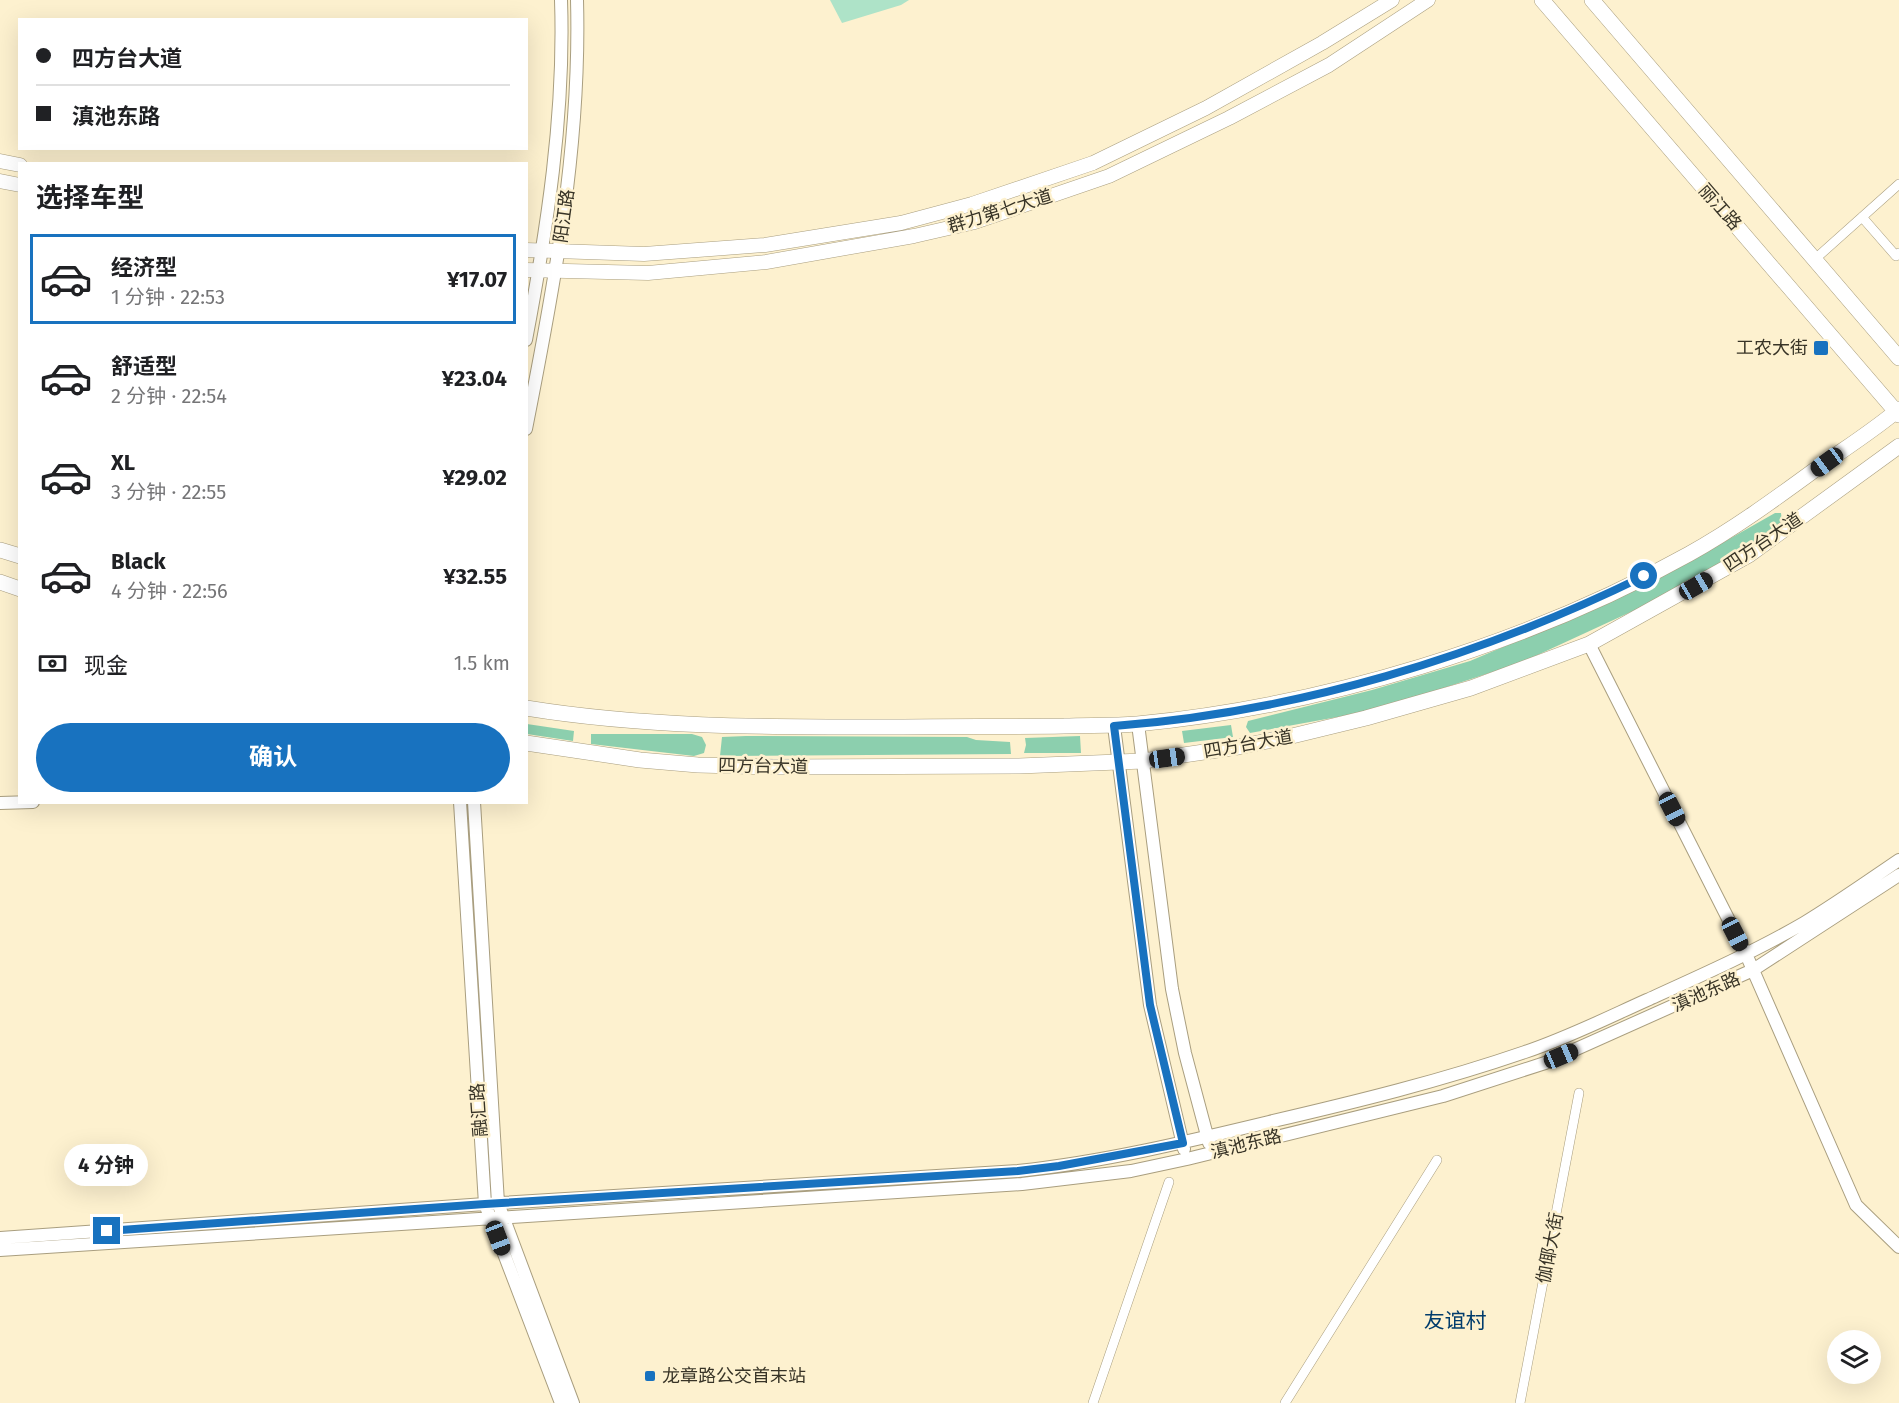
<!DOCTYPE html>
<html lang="zh">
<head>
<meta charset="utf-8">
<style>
  body { margin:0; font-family:"Fira Sans","Noto Sans SC",sans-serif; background:#f6f6f6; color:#202124; height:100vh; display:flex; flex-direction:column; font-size:22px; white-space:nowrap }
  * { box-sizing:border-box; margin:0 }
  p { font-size:20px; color:#757577 }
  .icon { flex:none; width:33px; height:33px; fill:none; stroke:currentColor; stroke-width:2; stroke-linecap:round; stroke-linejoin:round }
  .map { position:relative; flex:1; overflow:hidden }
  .side { position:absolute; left:18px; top:162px; width:510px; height:642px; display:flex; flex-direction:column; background:#fff; border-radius:0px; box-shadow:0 6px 24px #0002 }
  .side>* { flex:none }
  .hud { position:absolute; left:18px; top:18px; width:510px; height:132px; border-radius:0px; box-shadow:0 6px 24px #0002; display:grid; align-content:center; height:132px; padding:0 18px; background:#fff }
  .fabs { position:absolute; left:1827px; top:1330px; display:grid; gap:12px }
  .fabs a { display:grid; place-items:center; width:54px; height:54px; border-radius:50%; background:#fff; box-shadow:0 6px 24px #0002; font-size:30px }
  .end { position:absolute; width:27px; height:27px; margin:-14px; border:8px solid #1872bf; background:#fff; box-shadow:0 0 0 3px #fff }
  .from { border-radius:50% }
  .bubble { position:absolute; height:42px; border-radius:21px; background:#fff; box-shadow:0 6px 24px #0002; font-size:20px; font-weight:700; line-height:42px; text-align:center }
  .car { position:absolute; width:18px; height:36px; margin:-18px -9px; border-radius:8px; box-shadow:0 0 4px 2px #0007; background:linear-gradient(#222 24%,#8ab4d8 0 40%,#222 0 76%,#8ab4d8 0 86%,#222 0) }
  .hud b { display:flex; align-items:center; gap:21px; height:57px; font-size:22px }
  .hud b+b { border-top:2px solid #e0e0e0 }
  .hud i { width:15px; height:15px; background:#202124 }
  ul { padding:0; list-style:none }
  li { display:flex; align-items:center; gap:18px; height:90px; margin:0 12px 9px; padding:0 6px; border:3px solid transparent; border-radius:0px }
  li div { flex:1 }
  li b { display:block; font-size:22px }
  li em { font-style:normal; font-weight:700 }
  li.selected { border-color:#1872bf }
  li>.icon { width:54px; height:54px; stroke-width:1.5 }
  h2 { padding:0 18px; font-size:27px; line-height:72px }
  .pay { display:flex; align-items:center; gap:15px; height:66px; padding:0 18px; font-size:22px }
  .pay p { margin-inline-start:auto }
  .primary-button { display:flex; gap:12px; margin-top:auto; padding:12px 18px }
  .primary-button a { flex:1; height:69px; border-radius:36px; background:#1872bf; color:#fff; font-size:24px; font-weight:700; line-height:69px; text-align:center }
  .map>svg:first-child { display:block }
</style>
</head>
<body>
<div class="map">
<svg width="1899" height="1403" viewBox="0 0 1899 1403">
  <rect width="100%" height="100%" fill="#fdf1cf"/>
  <path fill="#aee3c8" d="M 830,0 L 909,0 L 901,5 L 842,23 Z"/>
  <path fill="#8ccfae" d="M 1775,513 L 1781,513 L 1782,522 L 1715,569 L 1648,604 L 1520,663 L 1416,697 L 1354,714 L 1250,733 L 1246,727 L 1248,721 L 1372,690 L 1470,661 L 1590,610 L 1694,559 Z
    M 527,724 L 574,731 L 573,741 L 527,734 Z
    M 1231,725 L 1233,737 L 1184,743 L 1182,731 Z
    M 591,734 L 692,734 L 702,737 L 706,745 L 704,753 L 694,756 L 591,744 Z
    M 746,736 L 967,737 L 976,740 L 1010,742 L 1011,754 L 720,756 L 722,737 Z
    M 1080,736 L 1081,753 L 1024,753 L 1026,745 L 1025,738 Z"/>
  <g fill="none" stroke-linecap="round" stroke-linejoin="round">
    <defs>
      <path id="minor" d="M 1862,217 L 1896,256 L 1899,253
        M 1814,260 L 1899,184
        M 1093,1403 L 1169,1182
        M 1285,1403 L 1437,1160
        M 1520,1403 L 1579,1093"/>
      <path id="tertiary" d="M 526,340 C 547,229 565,114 561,0
        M 526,429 C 554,287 581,146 577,0
        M 1589,644 L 1746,954 L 1856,1205 L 1899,1247
        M 1138,724 L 1172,989 L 1185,1053 L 1209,1143
        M 1114,726 L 1150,1005 L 1184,1149
        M 460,802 L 485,1204 L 561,1403
        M 474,802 L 498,1203 L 573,1403
        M 0,803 L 33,802
        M 0,1238 L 485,1204 L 1018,1171 C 1103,1162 1186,1142 1269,1122 C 1355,1102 1441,1081 1525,1052 C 1567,1038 1607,1018 1647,1000 C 1700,976 1754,952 1804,923 C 1837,903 1868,881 1899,860
        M 0,1250 L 1022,1184 L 1131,1171 L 1187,1159 L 1443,1096 L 1545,1063 L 1753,970 L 1899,875"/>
      <path id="secondary" d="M 0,161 L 20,165
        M 0,181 L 20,185
        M 526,250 L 644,254 L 765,245 L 901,223 L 972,204 L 1093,163 L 1206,108 L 1322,43 L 1392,0
        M 526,270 L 648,273 L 766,262 L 914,236 L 975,222 L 1109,176 L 1229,118 L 1329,65 L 1428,0"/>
      <path id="primary" d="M 1542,0 L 1899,415
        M 1592,0 L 1899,358
        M 0,550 L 20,556
        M 0,582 L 20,589
        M 526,708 C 649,728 772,727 896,727 C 952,726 1008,727 1064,726 C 1088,725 1112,726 1137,724 C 1323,706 1526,645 1689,554 C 1734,529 1775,499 1816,469 C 1844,449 1873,431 1899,409
        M 526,743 L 640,760 L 698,765 L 774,767 L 1019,766 L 1143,761 L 1238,747 L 1292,736 L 1366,718 L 1471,688 L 1589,644 L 1749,555 L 1899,446"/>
    </defs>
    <use href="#minor" stroke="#a99e7f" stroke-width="10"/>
    <use href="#tertiary" stroke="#a99e7f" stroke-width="14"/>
    <use href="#secondary" stroke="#a99e7f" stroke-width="15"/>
    <use href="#primary" stroke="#a99e7f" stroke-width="16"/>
    <use href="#minor" stroke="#fff" stroke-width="9"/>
    <use href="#tertiary" stroke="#fff" stroke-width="12"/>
    <use href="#secondary" stroke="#fff" stroke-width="14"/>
    <use href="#primary" stroke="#fff" stroke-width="15"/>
  </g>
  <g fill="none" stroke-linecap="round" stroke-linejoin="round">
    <path stroke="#1872bf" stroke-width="8" d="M 107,1231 L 485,1204 L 1018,1171 L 1059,1166 L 1183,1143 L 1150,1005 L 1114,726 C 1298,712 1479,657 1644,576"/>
  </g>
  <g fill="#1872bf" stroke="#fdf1cf" stroke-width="2">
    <rect x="1813" y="340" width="16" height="16" rx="3"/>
    <rect x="644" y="1370" width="12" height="12" rx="3"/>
  </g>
  <g text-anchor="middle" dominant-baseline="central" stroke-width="5" stroke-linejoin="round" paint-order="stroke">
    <g font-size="18" fill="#383427" stroke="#fdf1cf">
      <text transform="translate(1720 207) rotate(49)">丽江路</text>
      <text transform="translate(1000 211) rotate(-17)">群力第七大道</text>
      <text transform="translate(564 216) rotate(-82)">阳江路</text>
      <text transform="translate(1763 542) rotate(-34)">四方台大道</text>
      <text transform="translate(1248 744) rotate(-10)">四方台大道</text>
      <text transform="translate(763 766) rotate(1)">四方台大道</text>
      <text transform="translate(1706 992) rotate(-24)">滇池东路</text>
      <text transform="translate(479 1110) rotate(-94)">融汇路</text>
      <text transform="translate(1246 1144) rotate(-14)">滇池东路</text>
      <text transform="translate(1550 1248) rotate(-79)">伽倻大街</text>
    </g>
    <g font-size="18" fill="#383427" stroke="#fdf1cf" text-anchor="end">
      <text x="1808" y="348">工农大街</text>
      <text x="662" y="1376" text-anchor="start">龙章路公交首末站</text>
    </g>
    <g font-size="21" fill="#013c6c" stroke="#fdf1cf">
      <text x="1455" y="1321">友谊村</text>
    </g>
  </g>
</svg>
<div class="fabs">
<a><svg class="icon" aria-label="layers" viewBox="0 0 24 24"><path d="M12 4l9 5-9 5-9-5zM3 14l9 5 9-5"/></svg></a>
</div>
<i class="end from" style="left:1644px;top:576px"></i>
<i class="end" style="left:107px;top:1231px"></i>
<div class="bubble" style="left:64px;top:1144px;width:84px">4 分钟</div>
<i class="car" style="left:1827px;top:462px;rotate:234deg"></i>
<i class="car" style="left:1696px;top:586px;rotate:60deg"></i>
<i class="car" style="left:1167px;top:758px;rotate:82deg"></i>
<i class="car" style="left:1672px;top:809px;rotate:153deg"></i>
<i class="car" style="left:1735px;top:934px;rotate:153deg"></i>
<i class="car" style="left:1561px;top:1056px;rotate:67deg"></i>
<i class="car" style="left:498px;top:1238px;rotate:159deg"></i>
<div class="hud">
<b><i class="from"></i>四方台大道</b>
<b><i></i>滇池东路</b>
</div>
<section class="side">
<h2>选择车型</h2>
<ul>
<li class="selected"><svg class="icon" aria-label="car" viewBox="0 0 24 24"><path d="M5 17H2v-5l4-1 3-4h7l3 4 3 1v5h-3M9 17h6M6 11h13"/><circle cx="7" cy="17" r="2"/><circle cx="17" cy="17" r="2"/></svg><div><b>经济型</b><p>1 分钟 · 22:53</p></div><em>¥17.07</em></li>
<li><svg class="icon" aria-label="car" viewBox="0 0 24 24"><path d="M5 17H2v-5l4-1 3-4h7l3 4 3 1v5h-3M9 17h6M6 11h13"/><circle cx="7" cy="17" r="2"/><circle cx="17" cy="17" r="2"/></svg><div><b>舒适型</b><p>2 分钟 · 22:54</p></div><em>¥23.04</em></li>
<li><svg class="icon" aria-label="car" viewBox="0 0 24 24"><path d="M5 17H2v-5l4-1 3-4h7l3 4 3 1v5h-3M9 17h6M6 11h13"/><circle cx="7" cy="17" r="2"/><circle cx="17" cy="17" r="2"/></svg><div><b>XL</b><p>3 分钟 · 22:55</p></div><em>¥29.02</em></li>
<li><svg class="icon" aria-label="car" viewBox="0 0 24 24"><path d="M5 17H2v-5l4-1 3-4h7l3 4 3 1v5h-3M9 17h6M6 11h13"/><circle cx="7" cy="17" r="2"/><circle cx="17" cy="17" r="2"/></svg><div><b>Black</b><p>4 分钟 · 22:56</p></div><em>¥32.55</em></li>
</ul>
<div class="pay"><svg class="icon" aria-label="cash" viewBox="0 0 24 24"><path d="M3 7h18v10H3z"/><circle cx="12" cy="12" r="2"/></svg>现金<p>1.5 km</p></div>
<div class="primary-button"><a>确认</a></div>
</section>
</div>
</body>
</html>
